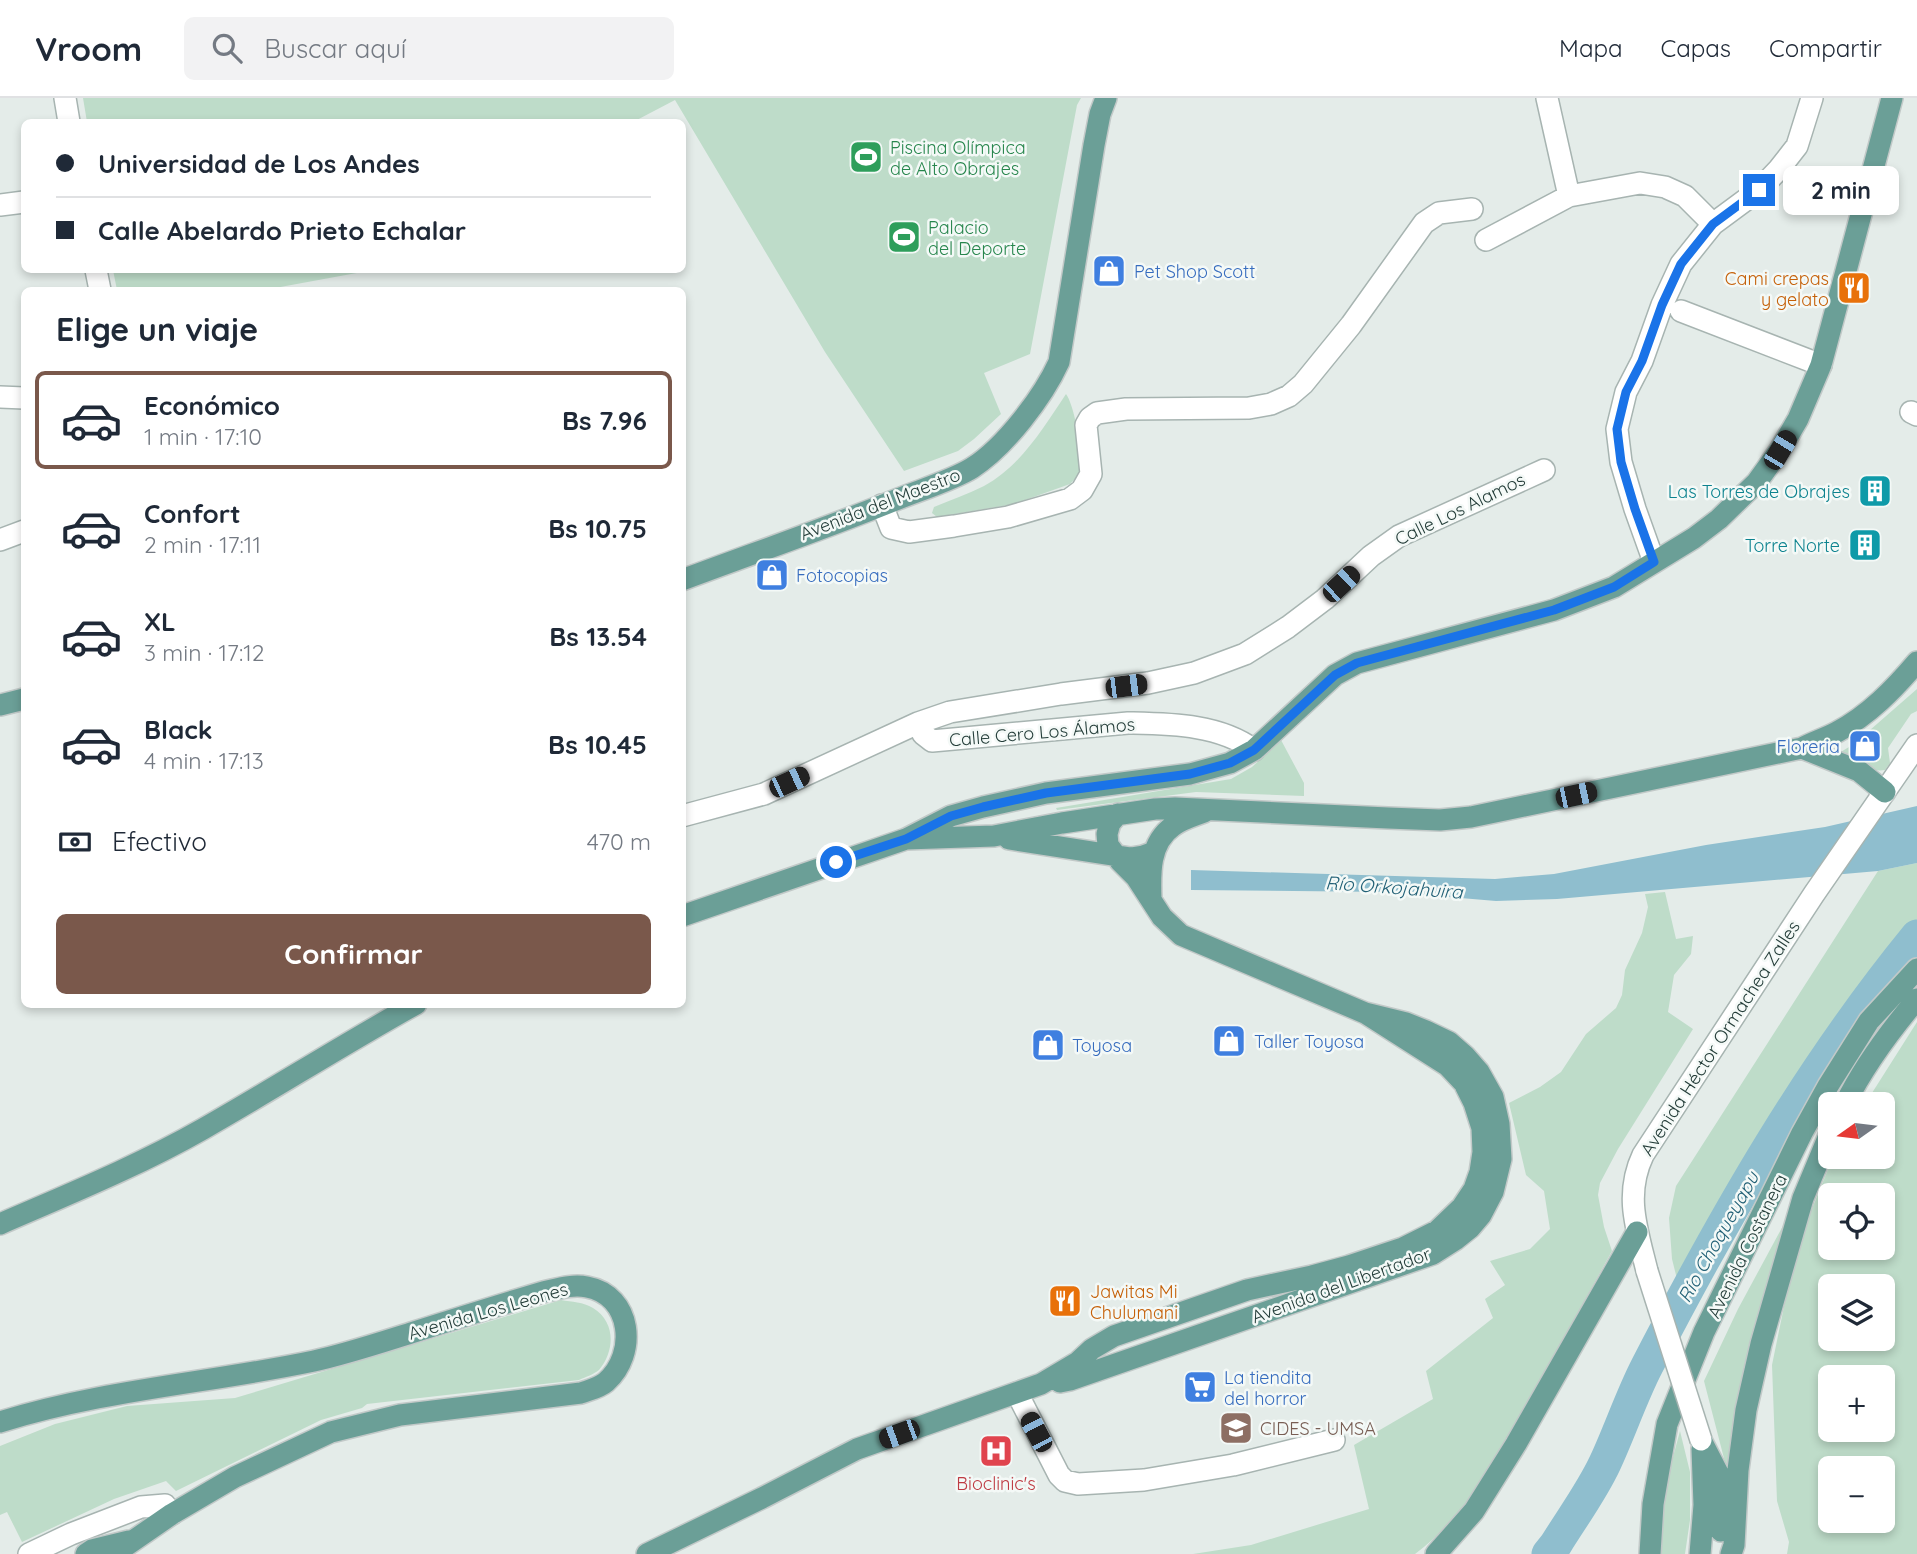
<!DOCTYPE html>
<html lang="es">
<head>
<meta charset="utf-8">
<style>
  body { margin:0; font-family:Quicksand,sans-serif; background:#f2f2f3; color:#1f2937; height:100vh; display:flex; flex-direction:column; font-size:26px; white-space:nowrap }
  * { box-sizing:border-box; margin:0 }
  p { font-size:23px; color:#747a83 }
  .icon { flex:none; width:38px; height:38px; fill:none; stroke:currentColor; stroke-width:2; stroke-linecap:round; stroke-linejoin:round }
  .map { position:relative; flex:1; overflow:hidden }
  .details { position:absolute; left:21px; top:189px; width:665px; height:721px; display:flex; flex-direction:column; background:#fff; border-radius:10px; box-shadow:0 4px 10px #0003 }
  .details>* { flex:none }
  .guide { position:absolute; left:21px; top:21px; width:665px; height:154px; border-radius:10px; box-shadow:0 4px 10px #0003; display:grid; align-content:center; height:154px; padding:0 35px; background:#fff }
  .needle { width:46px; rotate:256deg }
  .tools { position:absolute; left:1818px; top:994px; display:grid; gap:14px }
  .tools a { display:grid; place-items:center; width:77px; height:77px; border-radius:10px; background:#fff; box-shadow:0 4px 10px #0003; font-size:35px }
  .end { position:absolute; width:32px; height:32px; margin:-16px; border:9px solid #1a73e8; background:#fff; box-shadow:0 0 0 4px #fff }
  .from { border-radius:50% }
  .bubble { position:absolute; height:49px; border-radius:10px; background:#fff; box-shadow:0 4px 10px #0003; font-size:23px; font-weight:700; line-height:49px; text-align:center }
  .car { position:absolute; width:21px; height:42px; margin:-21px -10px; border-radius:9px; box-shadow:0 0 5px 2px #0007; background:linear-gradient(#222 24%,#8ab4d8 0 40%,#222 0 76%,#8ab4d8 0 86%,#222 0) }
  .guide b { display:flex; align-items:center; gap:24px; height:66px; font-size:26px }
  .guide b+b { border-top:2px solid #e0e1e3 }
  .guide i { width:18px; height:18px; background:#1f2937 }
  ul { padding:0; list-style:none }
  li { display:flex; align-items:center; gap:21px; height:98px; margin:0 14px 10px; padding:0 21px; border:4px solid transparent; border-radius:10px }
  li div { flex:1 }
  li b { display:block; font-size:26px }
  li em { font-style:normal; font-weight:700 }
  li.current { border-color:#7a584b }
  li>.icon { width:63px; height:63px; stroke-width:1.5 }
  h2 { padding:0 35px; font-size:32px; line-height:84px }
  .pay { display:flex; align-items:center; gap:18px; height:77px; padding:0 35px; font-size:26px }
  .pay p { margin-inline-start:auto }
  .button { display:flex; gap:14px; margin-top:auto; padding:14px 35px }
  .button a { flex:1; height:80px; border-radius:10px; background:#7a584b; color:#fff; font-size:28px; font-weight:700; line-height:80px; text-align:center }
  header { display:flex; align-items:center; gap:42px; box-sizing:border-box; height:98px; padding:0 35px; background:#fff; border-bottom:2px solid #e0e1e3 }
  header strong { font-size:33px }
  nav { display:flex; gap:38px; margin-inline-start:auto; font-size:24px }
  .search { width:490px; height:63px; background:#f2f2f3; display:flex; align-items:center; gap:18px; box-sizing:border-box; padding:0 24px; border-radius:10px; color:#747a83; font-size:26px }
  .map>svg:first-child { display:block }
</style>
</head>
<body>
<header>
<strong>Vroom</strong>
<div class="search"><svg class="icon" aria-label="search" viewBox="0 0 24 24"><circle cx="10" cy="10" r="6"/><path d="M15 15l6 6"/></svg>Buscar aquí</div>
<nav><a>Mapa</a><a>Capas</a><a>Compartir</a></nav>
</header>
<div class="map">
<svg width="1917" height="1456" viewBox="0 0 1917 1456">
  <rect width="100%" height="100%" fill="#e4ece9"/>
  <path fill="#bedcc9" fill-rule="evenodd" d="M 83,0 L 1081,0 L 1077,7 L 1030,256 L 984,275 L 1001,316 L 974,341 L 958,353 L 904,373 L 825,254 L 675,2 L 633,24 L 87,24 Z
    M 113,172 L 373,172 L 264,192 L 117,192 Z
    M 1066,296 C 1075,308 1083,358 1080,373 C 1078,378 1074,382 1070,386 L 1014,406 L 937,419 L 932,415 L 934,409 C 950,402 968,396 984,388 C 1020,369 1044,329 1066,296 Z
    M 1917,591 L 1917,613 L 1911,616 L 1888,650 L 1890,665 L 1885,672 C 1869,675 1853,663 1839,655 L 1854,646 Z
    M 1281,642 L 1304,685 L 1304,698 L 1196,694 L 1057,712 L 1056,710 L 1231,681 L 1252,669 Z
    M 1917,765 L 1917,844 L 1869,899 L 1751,1070 L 1709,1147 L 1682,1201 L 1672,1161 L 1669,1120 L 1676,1088 L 1878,773 Z
    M 1665,794 L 1676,841 L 1693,838 L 1691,856 L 1674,877 L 1668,914 L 1693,931 L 1618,1051 L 1600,1085 L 1598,1097 L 1604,1129 L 1612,1153 C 1587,1198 1562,1244 1537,1289 C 1504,1348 1471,1415 1415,1456 L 1193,1456 L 1251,1447 L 1369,1411 L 1354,1347 L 1433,1301 L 1426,1273 L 1493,1220 L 1485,1201 L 1505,1187 L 1490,1163 L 1530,1151 L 1550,1131 L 1544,1093 L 1526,1077 L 1509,1005 L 1540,989 L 1561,974 L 1586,936 L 1616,910 L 1622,897 L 1625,872 L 1642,835 L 1648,809 L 1645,796 Z
    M 1917,924 L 1917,1456 L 1787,1456 L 1789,1444 L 1777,1403 L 1772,1267 L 1796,1150 L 1833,1059 L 1883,1059 L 1883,1006 L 1865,1006 ZM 1830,1097 L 1883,1097 L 1883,1150 L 1830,1150 ZM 1830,1188 L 1883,1188 L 1883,1241 L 1830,1241 ZM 1830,1279 L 1883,1279 L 1883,1332 L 1830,1332 ZM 1830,1370 L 1883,1370 L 1883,1423 L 1830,1423 Z
    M 1798,1100 L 1763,1199 L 1740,1291 L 1727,1372 L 1704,1283 L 1738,1211 Z
    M 561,1202 C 572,1204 583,1204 593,1210 C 616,1224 615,1253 599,1272 C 594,1276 586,1279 579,1282 L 367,1306 L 362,1310 L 321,1322 L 176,1393 L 166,1383 L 114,1401 L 22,1444 L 7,1414 L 0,1417 L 0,1348 L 55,1326 L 127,1308 L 235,1300 Z
    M 1680,1333 L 1690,1374 L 1690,1422 L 1685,1456 L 1658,1456 L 1666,1385 Z"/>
  <path fill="#8fbece" d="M 1917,708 L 1917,765 L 1878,773 L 1557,801 L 1496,803 L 1390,794 L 1191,792 L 1191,772 L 1495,781 L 1554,776 L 1706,747 L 1825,729 Z"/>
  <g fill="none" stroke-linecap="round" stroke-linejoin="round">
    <path stroke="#8fbece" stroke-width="33" d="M 1548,1456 L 1556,1446 C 1572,1420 1592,1393 1605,1365 C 1620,1333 1631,1299 1647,1268 C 1725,1117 1809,970 1917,838"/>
    <defs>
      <path id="minor" d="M 65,0 L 69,24
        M 1547,0 L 1569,98
        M 0,107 L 24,104
        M 1486,142 L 1569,98 L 1640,85 L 1665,89 L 1685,98 L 1713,126
        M 96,172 L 100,192
        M 1681,213 L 1821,267
        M 0,299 L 24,300
        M 1911,314 L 1917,317
        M 882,407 L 891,430 L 909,434 L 954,428 L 1008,419 L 1070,401 L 1082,392 L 1091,376 L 1086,327 L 1090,320 L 1097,315 L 1126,311 L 1249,310 L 1271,306 L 1289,298 L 1303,286 L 1351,227 L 1424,125 L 1439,115 L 1472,111
        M 0,442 L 24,433
        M 1654,464 L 1635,411 L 1621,364 L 1617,331 L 1626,294 L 1642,263 L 1662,207 L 1681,166 L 1713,126 L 1759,92 L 1779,71 L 1797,48 L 1812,0
        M 918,625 L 923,636 L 932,643 L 1128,625 C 1171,626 1219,626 1254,652
        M 682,718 L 764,696 L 918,625 L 950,614 L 1061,596 L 1148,585 L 1194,575 L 1245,556 L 1288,529 L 1325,501 L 1371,458 L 1399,438 L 1544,372
        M 1647,1173 C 1637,1132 1624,1097 1643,1057 L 1814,796 L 1917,647
        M 1017,1295 L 1059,1377 L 1065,1383 L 1078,1386 L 1144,1382 L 1233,1367 L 1334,1342
        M 29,1456 L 71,1436 L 141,1409 L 165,1407 L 172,1416"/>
      <path id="major" d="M 682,482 C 754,455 827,430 898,401 C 920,392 953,382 972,370 C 1005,349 1043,299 1059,264 L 1094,47 L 1100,16 L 1106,0
        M 0,607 L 24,601
        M 1802,650 L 1859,673 L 1885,694
        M 906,741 L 951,718 L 983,709 L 1046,695 L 1190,676 L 1230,665 L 1254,652 L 1335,577 L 1357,565 L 1554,512 L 1614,489 L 1694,440 L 1719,421 L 1757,384 L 1780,352 L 1798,321 L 1821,267 L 1892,0
        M 1009,741 L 1131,760 L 1143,758 L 1154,754
        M 1151,801 C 1150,775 1149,745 1173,728 C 1182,721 1194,718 1204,714
        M 682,818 L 906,741 L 994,738 L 1062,725 L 1155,711 L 1175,710 L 1388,720 L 1440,722 L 1471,719 L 1802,650 C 1813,644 1826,640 1837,634 C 1869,617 1894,591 1917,564
        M 1845,1006 C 1864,968 1889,934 1917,901
        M 0,1126 C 69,1096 138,1068 203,1031 C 275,990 344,946 416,906
        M 1060,1284 L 1070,1282 L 1433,1156 L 1455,1142 L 1470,1130 L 1481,1117 L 1493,1094 L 1501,1061 L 1499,1026 L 1493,999 L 1479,974 L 1465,958 L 1449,944 L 1426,933 L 1406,925 L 1365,915 L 1181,837 L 1162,819 L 1136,779 L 1120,763 L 1108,747 L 1107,736 L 1110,725 L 1118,716
        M 0,1324 C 102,1292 209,1285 314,1263 C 346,1256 379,1245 411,1235 C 455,1221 499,1207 543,1194 C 557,1191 572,1186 587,1189 C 632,1197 638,1256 606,1284 C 599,1290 589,1292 581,1295 L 400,1317 L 331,1334 L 235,1379 L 172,1416 L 114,1456
        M 1701,1342 L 1719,1377 L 1722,1416 L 1721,1433
        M 86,1456 L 92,1452 L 129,1443
        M 647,1456 L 762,1400 L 857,1351 L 1041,1286 L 1078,1264 L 1092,1251 L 1114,1238 L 1247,1192 L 1312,1178 L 1349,1168 L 1403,1150 L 1437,1133 L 1462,1109 L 1474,1091 L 1480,1074 L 1483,1054 L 1482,1030 L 1474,1005 L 1464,985 L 1448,968 L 1365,915
        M 1436,1456 L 1474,1413 L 1516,1346 L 1637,1134
        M 1650,1456 L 1653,1406 L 1667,1326 L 1704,1234 L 1802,1035 L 1828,988 L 1869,923 L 1917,871
        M 1700,1456 L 1704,1407 L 1702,1351
        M 1731,1456 L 1734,1447 L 1738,1372 L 1746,1312 L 1761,1246 L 1803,1100 L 1830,1035"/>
    </defs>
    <use href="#minor" stroke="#a7b4b1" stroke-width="24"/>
    <use href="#major" stroke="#c2c9c8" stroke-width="24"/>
    <use href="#minor" stroke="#fff" stroke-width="21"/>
    <use href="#major" stroke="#6b9f97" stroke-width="21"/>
    <defs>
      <path id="minor-bridge" d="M 1647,1173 L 1701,1342"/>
    </defs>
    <use href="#minor-bridge" stroke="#a7b4b1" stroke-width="24" stroke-linecap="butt"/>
    <use href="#minor-bridge" stroke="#fff" stroke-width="21"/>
  </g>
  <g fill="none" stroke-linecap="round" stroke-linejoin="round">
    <path stroke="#1a73e8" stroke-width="9" d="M 836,764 L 906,741 L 951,718 L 983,709 L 1046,695 L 1190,676 L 1230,665 L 1254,652 L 1335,577 L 1357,565 L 1554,512 L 1614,489 L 1654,464 L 1635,411 L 1621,364 L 1617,331 L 1626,294 L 1642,263 L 1662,207 L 1681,166 L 1713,126 L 1759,92"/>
  </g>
  <defs>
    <symbol id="stadium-square" viewBox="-11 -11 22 22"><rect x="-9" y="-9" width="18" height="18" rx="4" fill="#2e9e5b" stroke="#f4f9f7"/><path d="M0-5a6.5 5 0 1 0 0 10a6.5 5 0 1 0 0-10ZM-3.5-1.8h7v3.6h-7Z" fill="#fff"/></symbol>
    <symbol id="shop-square" viewBox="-11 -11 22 22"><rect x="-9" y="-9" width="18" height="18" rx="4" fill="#3f7fe0" stroke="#f4f9f7"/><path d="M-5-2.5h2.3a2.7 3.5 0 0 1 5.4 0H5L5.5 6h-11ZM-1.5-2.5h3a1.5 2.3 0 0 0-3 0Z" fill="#fff"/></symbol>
    <symbol id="restaurant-square" viewBox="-11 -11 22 22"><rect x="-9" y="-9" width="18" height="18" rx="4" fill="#e8710a" stroke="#f4f9f7"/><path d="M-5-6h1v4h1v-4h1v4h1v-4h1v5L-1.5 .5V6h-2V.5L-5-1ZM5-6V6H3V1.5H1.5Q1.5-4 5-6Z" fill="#fff"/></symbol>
    <symbol id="building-square" viewBox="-11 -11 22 22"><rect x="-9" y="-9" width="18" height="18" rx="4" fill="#0f9aa8" stroke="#f4f9f7"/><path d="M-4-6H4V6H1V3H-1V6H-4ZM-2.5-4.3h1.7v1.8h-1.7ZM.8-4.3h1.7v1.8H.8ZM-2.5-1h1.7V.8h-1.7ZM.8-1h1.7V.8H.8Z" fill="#fff"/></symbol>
    <symbol id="supermarket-square" viewBox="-11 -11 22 22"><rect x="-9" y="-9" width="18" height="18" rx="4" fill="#3f7fe0" stroke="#f4f9f7"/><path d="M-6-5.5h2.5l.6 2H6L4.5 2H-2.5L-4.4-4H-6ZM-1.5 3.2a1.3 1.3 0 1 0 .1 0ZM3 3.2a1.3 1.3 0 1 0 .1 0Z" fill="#fff"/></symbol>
    <symbol id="university-square" viewBox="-11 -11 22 22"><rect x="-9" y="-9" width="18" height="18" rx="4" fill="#8d6e63" stroke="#f4f9f7"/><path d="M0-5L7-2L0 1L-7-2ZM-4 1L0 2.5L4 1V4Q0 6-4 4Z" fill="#fff"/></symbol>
    <symbol id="hospital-square" viewBox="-11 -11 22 22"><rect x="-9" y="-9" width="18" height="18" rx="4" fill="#e0444e" stroke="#f4f9f7"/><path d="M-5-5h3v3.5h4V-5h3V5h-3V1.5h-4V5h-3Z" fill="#fff"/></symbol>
  </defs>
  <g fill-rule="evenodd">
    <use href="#stadium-square" x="847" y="40" width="38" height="38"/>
    <use href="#stadium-square" x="885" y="120" width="38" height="38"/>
    <use href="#shop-square" x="1090" y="154" width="38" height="38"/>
    <use href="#restaurant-square" x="1835" y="171" width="38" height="38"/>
    <use href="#building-square" x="1856" y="374" width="38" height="38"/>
    <use href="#building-square" x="1846" y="428" width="38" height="38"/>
    <use href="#shop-square" x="753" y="458" width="38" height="38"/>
    <use href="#shop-square" x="1846" y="629" width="38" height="38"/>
    <use href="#shop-square" x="1210" y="924" width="38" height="38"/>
    <use href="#shop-square" x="1029" y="928" width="38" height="38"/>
    <use href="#restaurant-square" x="1046" y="1184" width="38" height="38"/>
    <use href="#supermarket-square" x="1181" y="1270" width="38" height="38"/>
    <use href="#university-square" x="1217" y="1311" width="38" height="38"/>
    <use href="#hospital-square" x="977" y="1334" width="38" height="38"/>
  </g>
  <g text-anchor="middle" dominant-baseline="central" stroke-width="5" stroke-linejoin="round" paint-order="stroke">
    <g font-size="18" fill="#27864d" stroke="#f4f9f7" text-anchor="start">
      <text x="890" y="49">Piscina Olímpica<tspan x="890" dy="21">de Alto Obrajes</tspan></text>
      <text x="928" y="129">Palacio<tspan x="928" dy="21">del Deporte</tspan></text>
    </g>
    <g font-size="18" fill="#366cbe" stroke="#f4f9f7" text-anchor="start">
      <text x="1134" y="173">Pet Shop Scott</text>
      <text x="796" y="477">Fotocopias</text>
      <text x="1840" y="648" text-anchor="end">Floreria</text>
      <text x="1254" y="943">Taller Toyosa</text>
      <text x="1072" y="947">Toyosa</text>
      <text x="1224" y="1279">La tiendita<tspan x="1224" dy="21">del horror</tspan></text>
    </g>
    <g font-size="18" fill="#c56008" stroke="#f4f9f7" text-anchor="end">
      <text x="1829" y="180">Cami crepas<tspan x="1829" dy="21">y gelato</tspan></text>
      <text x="1090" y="1193" text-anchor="start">Jawitas Mi<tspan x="1090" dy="21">Chulumani</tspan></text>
    </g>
    <g font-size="18" fill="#0d838f" stroke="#f4f9f7" text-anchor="end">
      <text x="1850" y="393">Las Torres de Obrajes</text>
      <text x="1840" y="447">Torre Norte</text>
    </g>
    <g font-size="18" fill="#243d39" stroke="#f4f9f7">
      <text transform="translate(880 406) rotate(-21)">Avenida del Maestro</text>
      <text transform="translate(1460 411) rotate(-26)">Calle Los Alamos</text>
      <text transform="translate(1042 634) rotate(-5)">Calle Cero Los Álamos</text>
      <text transform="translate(1720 940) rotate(-57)">Avenida Héctor Ormachea Zalles</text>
      <text transform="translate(1747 1148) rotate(-64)">Avenida Costanera</text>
      <text transform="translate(1341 1187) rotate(-20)">Avenida del Libertador</text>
      <text transform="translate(488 1213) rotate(-16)">Avenida Los Leones</text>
    </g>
    <g font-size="18" fill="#785e54" stroke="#f4f9f7" text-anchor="start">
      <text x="1260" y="1330">CIDES - UMSA</text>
    </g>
    <g font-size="18" fill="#be3a42" stroke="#f4f9f7">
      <text x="996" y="1385">Bioclinic's</text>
    </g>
    <g font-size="19" font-style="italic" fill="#216076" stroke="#f4f9f7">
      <text transform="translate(1394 789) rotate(4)">Río Orkojahuira</text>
      <text transform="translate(1718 1139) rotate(-61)">Río Choqueyapu</text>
    </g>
  </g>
</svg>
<div class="tools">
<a><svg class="needle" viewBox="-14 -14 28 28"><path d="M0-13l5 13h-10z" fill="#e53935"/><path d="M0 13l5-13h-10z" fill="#747a83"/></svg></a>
<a><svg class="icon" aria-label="locate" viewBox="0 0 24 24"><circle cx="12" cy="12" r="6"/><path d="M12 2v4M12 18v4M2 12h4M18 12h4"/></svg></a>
<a><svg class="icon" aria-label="layers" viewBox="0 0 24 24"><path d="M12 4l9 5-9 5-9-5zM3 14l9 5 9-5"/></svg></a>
<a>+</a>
<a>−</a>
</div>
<i class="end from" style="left:836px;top:764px"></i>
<i class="end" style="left:1759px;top:92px"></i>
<div class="bubble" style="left:1783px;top:68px;width:116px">2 min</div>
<i class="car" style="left:1780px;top:352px;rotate:31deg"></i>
<i class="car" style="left:1341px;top:486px;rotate:47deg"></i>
<i class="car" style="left:1126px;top:588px;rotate:83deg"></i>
<i class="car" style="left:789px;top:684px;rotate:65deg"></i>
<i class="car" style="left:1576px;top:697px;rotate:78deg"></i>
<i class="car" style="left:1036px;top:1334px;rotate:332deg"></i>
<i class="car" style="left:899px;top:1336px;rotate:250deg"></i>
<div class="guide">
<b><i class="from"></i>Universidad de Los Andes</b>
<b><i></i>Calle Abelardo Prieto Echalar</b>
</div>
<section class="details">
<h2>Elige un viaje</h2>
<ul>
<li class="current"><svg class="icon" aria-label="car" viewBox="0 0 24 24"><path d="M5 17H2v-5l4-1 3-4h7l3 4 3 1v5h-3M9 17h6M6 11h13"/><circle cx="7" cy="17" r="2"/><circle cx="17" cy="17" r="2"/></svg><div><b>Económico</b><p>1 min · 17:10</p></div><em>Bs 7.96</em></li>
<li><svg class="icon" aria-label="car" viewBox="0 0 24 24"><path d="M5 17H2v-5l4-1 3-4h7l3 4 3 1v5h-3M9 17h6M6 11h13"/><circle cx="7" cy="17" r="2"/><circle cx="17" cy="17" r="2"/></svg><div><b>Confort</b><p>2 min · 17:11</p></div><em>Bs 10.75</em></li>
<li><svg class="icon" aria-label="car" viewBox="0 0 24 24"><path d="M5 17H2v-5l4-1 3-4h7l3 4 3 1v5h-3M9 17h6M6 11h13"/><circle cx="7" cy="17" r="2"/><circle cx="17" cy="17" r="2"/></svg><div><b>XL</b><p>3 min · 17:12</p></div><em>Bs 13.54</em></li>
<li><svg class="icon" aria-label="car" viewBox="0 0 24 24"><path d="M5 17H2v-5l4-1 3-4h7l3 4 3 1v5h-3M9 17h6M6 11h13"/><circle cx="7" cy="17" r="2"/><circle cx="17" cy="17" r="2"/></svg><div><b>Black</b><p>4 min · 17:13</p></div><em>Bs 10.45</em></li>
</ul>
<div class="pay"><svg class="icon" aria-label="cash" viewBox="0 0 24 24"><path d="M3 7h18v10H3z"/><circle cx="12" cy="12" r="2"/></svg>Efectivo<p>470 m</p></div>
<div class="button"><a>Confirmar</a></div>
</section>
</div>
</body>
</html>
